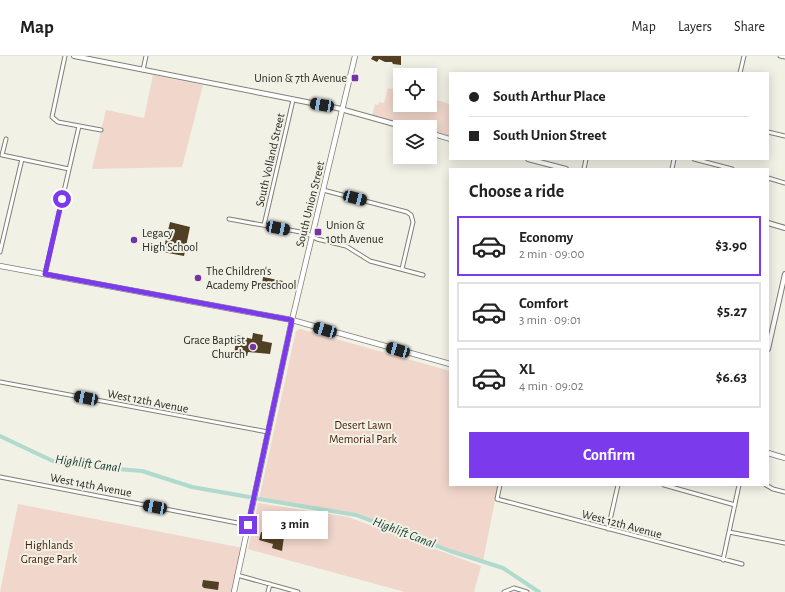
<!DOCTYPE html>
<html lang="en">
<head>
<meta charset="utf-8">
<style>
  body { margin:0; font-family:"Alegreya Sans",sans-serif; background:#f6f6f6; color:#222; height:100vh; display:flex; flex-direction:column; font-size:15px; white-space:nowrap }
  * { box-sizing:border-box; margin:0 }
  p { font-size:13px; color:#767676 }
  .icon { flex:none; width:22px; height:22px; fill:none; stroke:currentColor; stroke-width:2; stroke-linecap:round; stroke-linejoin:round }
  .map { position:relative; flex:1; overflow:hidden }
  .panel { position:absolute; left:449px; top:112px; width:320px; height:318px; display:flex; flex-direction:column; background:#fff; border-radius:0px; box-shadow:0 2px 10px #0003 }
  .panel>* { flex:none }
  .guide { position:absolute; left:449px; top:16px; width:320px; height:88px; border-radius:0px; box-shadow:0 2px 10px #0003; display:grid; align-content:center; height:88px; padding:0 20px; background:#fff }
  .buttons { position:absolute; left:393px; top:12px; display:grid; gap:8px }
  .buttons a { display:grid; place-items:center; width:44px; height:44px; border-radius:0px; background:#fff; box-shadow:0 2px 10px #0003; font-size:20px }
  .end { position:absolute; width:18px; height:18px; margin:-9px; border:5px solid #7c3aed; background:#fff; box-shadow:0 0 0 2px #fff }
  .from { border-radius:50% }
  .bubble { position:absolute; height:28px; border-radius:0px; background:#fff; box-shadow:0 2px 10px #0003; font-size:13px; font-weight:600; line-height:28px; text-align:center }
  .car { position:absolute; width:12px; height:24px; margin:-12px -6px; border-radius:5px; box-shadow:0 0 3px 1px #0007; background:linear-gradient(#222 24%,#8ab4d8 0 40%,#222 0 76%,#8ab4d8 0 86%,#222 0) }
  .guide b { display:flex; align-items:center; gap:14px; height:38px; font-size:15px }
  .guide b+b { border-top:1px solid #e0e0e0 }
  .guide i { width:10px; height:10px; background:#222 }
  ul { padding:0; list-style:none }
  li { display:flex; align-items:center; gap:12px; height:60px; margin:0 8px 6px; padding:0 12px; border:2px solid #e0e0e0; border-radius:0px }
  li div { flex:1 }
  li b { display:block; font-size:15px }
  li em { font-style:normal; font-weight:600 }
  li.selected { border-color:#7c3aed }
  li>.icon { width:36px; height:36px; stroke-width:1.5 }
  h2 { padding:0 20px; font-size:18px; line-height:48px }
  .primary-button { display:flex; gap:8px; margin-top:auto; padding:8px 20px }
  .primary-button a { flex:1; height:46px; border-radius:0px; background:#7c3aed; color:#fff; font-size:16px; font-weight:600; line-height:46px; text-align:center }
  header { display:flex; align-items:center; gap:24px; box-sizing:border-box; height:56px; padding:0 20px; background:#fff; border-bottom:1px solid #e0e0e0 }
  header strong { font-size:19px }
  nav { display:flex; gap:22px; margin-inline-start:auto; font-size:14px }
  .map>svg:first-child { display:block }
</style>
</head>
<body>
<header>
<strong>Map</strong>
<nav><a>Map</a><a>Layers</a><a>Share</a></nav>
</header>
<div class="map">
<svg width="785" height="536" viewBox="0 0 785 536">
  <rect width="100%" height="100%" fill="#f1f1e6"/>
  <path fill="#f0d6cb" d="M 153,19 L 203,29 L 182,111 L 92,113 L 106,54 L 144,62 Z
    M 388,32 L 400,35 L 400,49 L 430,49 L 430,42 L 450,48 L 450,80 L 430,75 L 430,71 L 415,71 L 372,60 L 375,48 L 378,49 L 379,46 L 384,47 Z
    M 300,273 L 450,315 L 450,429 L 498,429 L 483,505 L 354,459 L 259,443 L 296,275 Z
    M 258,447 L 348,461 L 481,510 L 474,536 L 405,536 L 248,493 Z
    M 18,448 L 243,492 L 234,536 L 0,536 Z"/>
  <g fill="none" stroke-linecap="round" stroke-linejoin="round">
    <path stroke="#afdacd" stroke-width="4" d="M 0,380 L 55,406 L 70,409 L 142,415 L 192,431 L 249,441
      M 259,443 L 356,459 L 450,495 L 503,512 L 539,536"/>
  </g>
  <path fill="#524024" d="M 373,0 L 401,0 L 401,9 L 393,8 L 392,6 L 385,6 L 379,3 L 377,6 L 371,3 Z
    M 170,166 L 190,171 L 184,200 L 163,196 Z
    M 263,221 L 283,225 L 281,232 L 262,229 Z
    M 253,277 L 263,279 L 262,285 L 272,287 L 270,298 L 248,296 L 247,300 L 234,298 L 237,279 L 252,283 Z
    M 261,476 L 278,478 L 277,480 L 284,481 L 282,495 L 272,492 L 273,488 L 259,484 Z
    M 203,524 L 219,526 L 218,534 L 204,532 L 202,530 Z"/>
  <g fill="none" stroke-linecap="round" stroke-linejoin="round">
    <defs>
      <path id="minor" d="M 65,0 L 52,61 L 58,66 L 101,74
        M 780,0 L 785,1
        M 143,14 L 146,0
        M 740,17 L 744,0
        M 768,76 L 785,80
        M 6,83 L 2,99 L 69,113
        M 694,103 L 732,113
        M 584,113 L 586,103
        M 672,113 L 674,103
        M 768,122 L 785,127
        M 323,134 L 407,156 L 411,159 L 413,166 L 402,213
        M 229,163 L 306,177 L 317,183 L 346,190 L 370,205 L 423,219
        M 264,169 L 293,44
        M 0,196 L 22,103
        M 45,218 L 79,70
        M 0,326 L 268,376
        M 0,421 L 248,469
        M 500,429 L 497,443 L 742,508
        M 664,429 L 735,449
        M 766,429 L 773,433 L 785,436
        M 608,473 L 618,429
        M 729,476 L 785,487
        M 723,504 L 739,429
        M 237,519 L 298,536
        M 268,536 L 270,528
        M 504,536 L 514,532 L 527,536"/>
      <path id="tertiary" d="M 74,0 L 337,52 L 405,71
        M 430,77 L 450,83
        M 528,103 L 566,113
        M 768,167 L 785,172
        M 768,293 L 785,218"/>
      <path id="secondary" d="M 0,210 L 292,264 L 450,308
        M 768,397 L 785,402
        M 234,536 L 292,264 L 355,0"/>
    </defs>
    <use href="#minor" stroke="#7e7f75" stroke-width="5"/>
    <use href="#tertiary" stroke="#7e7f75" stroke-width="6"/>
    <use href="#secondary" stroke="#7e7f75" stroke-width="6"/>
    <use href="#minor" stroke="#fff" stroke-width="3"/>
    <use href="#tertiary" stroke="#fff" stroke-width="4"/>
    <use href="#secondary" stroke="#fff" stroke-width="4.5"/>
  </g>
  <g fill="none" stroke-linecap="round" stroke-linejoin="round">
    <path stroke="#7c3aed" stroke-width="5" d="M 62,143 L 45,218 L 292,264 L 248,469"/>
  </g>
  <g fill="#7433a7" stroke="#f1f1e6" stroke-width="1.5">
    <rect x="351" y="18" width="8" height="8" rx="2"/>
    <rect x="314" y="172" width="8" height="8" rx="2"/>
    <circle cx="134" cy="184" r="4"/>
    <circle cx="198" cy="222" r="4"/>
    <circle cx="253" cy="291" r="4"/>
  </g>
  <g text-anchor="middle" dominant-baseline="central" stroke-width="4" stroke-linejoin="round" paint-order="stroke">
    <g font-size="12" fill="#292925" stroke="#f1f1e6" text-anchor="start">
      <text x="347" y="22" text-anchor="end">Union &amp; 7th Avenue</text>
      <text x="326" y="169">Union &amp;<tspan x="326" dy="14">10th Avenue</tspan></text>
      <text x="142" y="177">Legacy<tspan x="142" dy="14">High School</tspan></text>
      <text x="206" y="215">The Children's<tspan x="206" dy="14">Academy Preschool</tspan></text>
      <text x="245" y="284" text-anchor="end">Grace Baptist<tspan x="245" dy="14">Church</tspan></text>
    </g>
    <g font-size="12" fill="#292925" stroke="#f1f1e6">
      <text transform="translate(270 104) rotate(-77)">South Volland Street</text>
      <text transform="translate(310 148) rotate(-76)">South Union Street</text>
      <text transform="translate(148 345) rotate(11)">West 12th Avenue</text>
      <text transform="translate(91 429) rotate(11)">West 14th Avenue</text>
      <text transform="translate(622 468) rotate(15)">West 12th Avenue</text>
    </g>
    <g font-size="12" fill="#491b03" stroke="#f1f1e6">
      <text x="363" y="369">Desert Lawn<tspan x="363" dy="14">Memorial Park</tspan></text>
      <text x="49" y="489">Highlands<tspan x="49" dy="14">Grange Park</tspan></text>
    </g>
    <g font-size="13" font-style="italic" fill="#10372e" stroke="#f1f1e6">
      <text transform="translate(88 408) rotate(8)">Highlift Canal</text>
      <text transform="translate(404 477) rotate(21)">Highlift Canal</text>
    </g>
  </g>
</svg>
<div class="buttons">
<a><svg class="icon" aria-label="locate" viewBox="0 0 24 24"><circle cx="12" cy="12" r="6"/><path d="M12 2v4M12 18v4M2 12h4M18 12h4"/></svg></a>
<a><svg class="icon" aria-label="layers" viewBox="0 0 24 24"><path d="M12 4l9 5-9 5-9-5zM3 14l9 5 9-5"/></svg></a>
</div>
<i class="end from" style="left:62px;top:143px"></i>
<i class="end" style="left:248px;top:469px"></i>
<div class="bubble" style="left:262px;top:455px;width:66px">3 min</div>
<i class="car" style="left:322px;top:49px;rotate:280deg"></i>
<i class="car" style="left:355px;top:142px;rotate:105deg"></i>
<i class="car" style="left:278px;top:172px;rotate:101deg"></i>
<i class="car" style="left:325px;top:274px;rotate:286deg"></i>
<i class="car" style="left:398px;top:294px;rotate:286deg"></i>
<i class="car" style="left:86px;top:342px;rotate:281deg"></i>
<i class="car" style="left:155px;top:451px;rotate:281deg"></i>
<div class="guide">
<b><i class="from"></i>South Arthur Place</b>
<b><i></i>South Union Street</b>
</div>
<section class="panel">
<h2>Choose a ride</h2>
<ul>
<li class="selected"><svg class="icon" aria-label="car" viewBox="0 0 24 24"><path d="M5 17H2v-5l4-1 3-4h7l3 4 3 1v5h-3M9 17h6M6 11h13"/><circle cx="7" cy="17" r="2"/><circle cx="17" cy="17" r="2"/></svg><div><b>Economy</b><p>2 min · 09:00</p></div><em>$3.90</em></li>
<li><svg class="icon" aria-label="car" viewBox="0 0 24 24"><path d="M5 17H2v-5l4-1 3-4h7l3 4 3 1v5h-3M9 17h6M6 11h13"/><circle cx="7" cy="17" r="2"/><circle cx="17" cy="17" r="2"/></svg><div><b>Comfort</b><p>3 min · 09:01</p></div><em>$5.27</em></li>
<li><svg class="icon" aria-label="car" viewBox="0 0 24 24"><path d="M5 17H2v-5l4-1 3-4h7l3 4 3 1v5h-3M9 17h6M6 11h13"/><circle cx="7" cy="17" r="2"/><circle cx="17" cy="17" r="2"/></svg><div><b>XL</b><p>4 min · 09:02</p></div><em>$6.63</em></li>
</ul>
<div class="primary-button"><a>Confirm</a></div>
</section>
</div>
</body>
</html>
